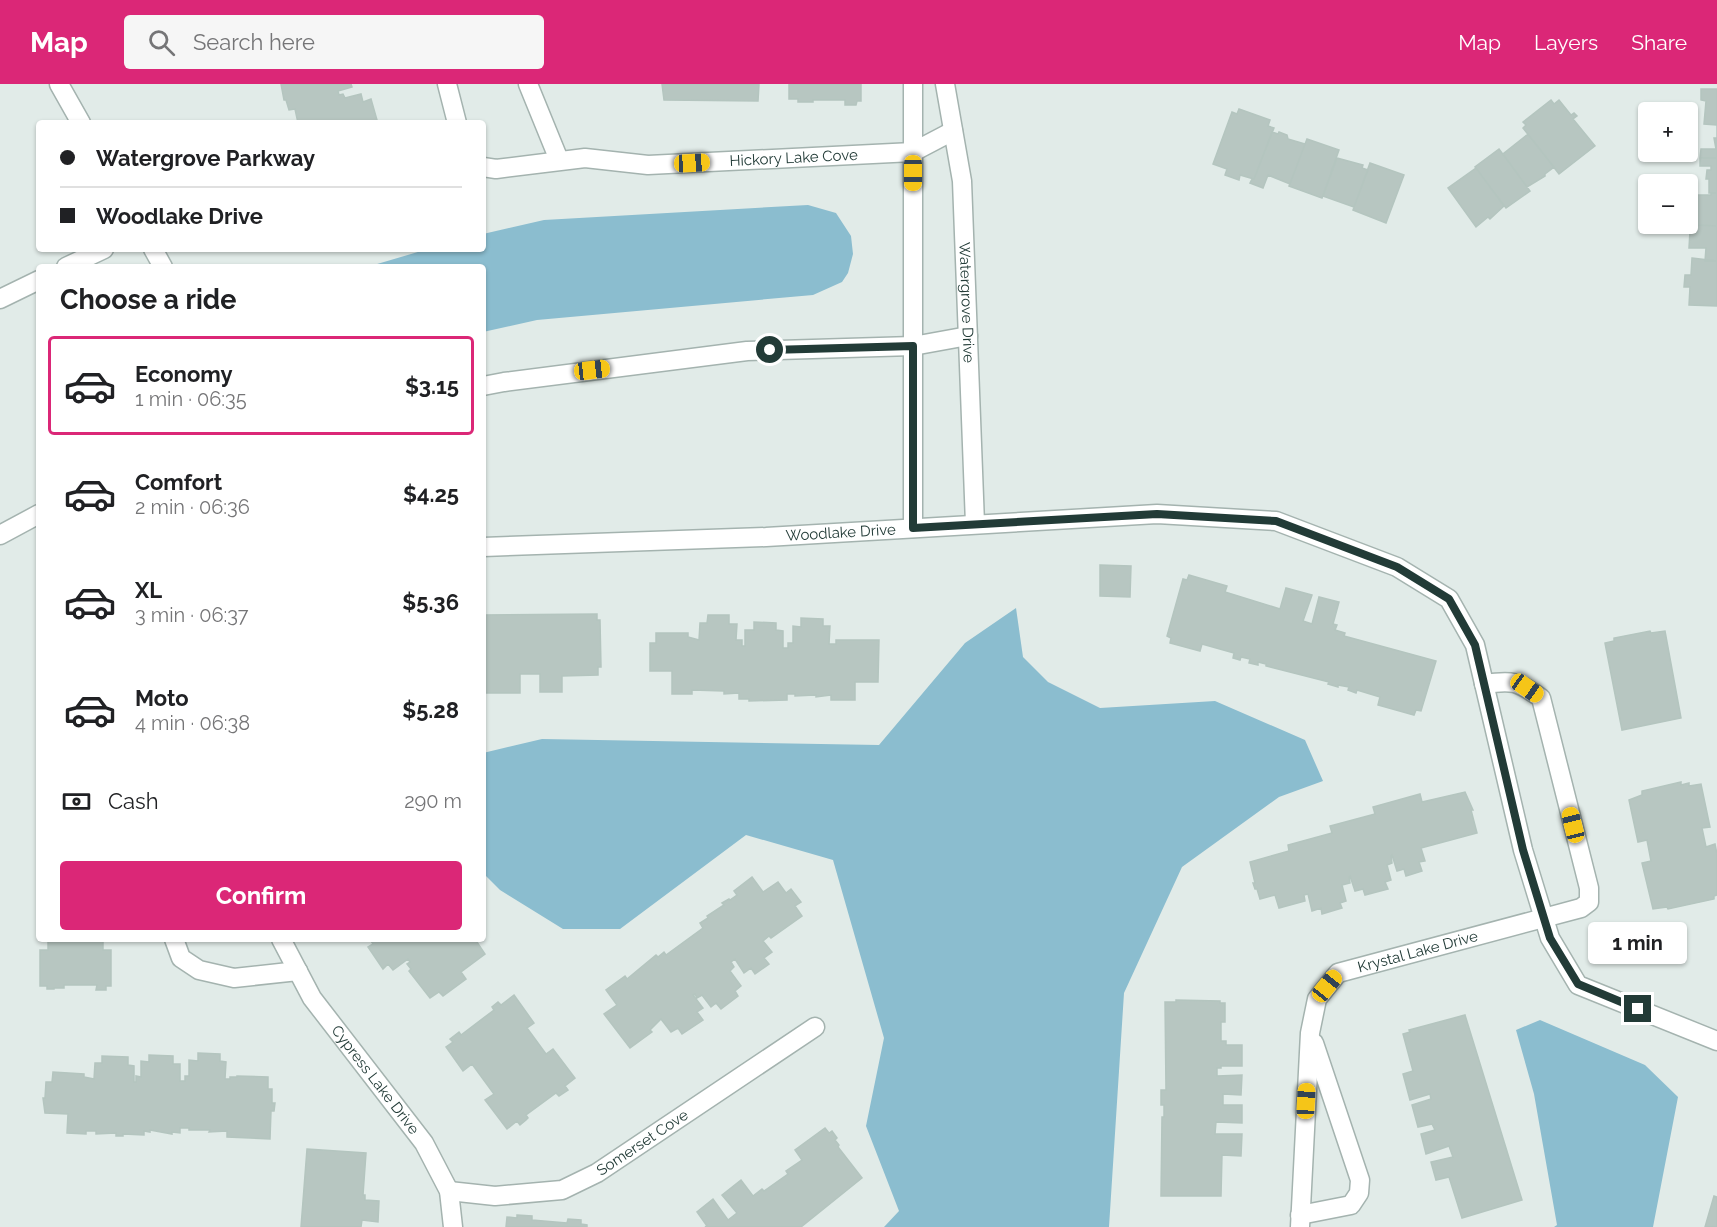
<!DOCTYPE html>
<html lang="en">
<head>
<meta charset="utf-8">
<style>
  body { margin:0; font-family:Raleway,sans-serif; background:#f6f6f6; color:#202124; height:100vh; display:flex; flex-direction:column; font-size:22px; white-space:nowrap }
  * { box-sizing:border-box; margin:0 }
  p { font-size:20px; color:#757577 }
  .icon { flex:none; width:33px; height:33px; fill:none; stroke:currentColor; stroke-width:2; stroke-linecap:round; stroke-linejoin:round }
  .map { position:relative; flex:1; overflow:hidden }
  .panel { position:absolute; left:36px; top:180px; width:450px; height:678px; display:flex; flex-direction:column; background:#fff; border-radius:6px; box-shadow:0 2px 4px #0004 }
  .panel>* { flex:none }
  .banner { position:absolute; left:36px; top:36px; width:450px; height:132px; border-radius:6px; box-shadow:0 2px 4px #0004; display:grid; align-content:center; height:132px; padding:0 24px; background:#fff }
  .buttons { position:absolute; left:1638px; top:18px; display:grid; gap:12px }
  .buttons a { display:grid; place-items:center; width:60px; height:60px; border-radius:6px; background:#fff; box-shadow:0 2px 4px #0004; font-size:30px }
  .end { position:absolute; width:27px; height:27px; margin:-14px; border:8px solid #223b37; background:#fff; box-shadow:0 0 0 3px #fff }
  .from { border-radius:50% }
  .bubble { position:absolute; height:42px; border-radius:6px; background:#fff; box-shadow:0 2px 4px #0004; font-size:20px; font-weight:700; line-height:42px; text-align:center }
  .car { position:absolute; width:18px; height:36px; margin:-18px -9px; border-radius:8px; box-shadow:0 0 4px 2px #0007; background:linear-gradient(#f5c518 24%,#345 0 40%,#f5c518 0 76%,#345 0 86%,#f5c518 0) }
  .banner b { display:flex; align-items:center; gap:21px; height:57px; font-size:22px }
  .banner b+b { border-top:2px solid #e0e0e0 }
  .banner i { width:15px; height:15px; background:#202124 }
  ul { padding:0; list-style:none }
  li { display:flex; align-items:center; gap:18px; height:99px; margin:0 12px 9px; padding:0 12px; border:3px solid transparent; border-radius:6px }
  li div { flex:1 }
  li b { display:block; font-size:22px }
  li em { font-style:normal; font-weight:700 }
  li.active { border-color:#db2777 }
  li>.icon { width:54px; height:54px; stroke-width:1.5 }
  h2 { padding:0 24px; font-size:27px; line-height:72px }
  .pay { display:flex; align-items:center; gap:15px; height:66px; padding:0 24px; font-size:22px }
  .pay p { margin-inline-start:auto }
  .action { display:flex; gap:12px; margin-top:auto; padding:12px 24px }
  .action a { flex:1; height:69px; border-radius:6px; background:#db2777; color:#fff; font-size:24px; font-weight:700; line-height:69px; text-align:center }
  header { display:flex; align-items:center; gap:36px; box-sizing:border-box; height:84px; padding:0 30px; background:#db2777; color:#fff }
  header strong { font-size:28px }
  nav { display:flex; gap:33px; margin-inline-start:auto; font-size:21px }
  .search { width:420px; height:54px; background:#f6f6f6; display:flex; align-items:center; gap:15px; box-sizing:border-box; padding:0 21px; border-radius:6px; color:#757577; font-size:22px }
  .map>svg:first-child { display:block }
</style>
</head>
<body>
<header>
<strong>Map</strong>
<div class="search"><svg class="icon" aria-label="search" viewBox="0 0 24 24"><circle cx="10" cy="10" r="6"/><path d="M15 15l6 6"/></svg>Search here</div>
<nav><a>Map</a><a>Layers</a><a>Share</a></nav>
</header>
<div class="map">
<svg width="1717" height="1143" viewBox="0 0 1717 1143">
  <rect width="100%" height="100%" fill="#e1ebe8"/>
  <path fill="#8bbdcf" d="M 808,121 L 836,129 L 851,152 L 853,170 L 848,189 L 842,198 L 813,211 L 537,236 L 483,248 L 483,183 L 367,183 L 428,165 L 483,165 L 483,150 L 544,136 Z
    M 1016,524 L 1023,573 L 1048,598 L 1100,624 L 1215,617 L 1305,656 L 1323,697 L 1279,713 L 1182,783 L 1124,909 L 1109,1143 L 884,1143 L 899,1127 L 866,1042 L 884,954 L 833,776 L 746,751 L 620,845 L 563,845 L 500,806 L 483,789 L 483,669 L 542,655 L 879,661 L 965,559 Z
    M 1540,936 L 1645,981 L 1678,1013 L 1653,1143 L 1554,1143 L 1557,1141 L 1534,1010 L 1516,946 Z"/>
  <path fill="#b7c6c1" stroke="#b4c5bf" stroke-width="1.5" d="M 281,0 L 351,0 L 352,3 L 338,7 L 339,11 L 343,10 L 345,14 L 361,10 L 363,18 L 371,15 L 377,36 L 370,39 L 298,39 L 295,25 L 289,26 L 286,16 L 284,16 Z
    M 662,0 L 759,0 L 758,17 L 664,16 Z
    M 789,0 L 861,0 L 861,17 L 857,17 L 856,21 L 845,21 L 845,16 L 813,16 L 813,18 L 798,18 L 798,15 L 789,15 Z
    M 1701,5 L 1717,5 L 1717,41 L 1704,40 L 1706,17 L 1701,16 Z
    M 1551,16 L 1554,20 L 1559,16 L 1571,31 L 1574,29 L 1577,32 L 1573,35 L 1595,62 L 1559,90 L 1523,44 L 1526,41 L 1523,38 Z
    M 1239,25 L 1270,36 L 1268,42 L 1274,44 L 1254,95 L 1240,91 L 1239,96 L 1225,91 L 1227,85 L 1213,80 L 1232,28 L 1237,30 Z
    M 1717,41 L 1717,74 L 1700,74 L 1701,65 L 1716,65 L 1714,54 L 1717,54 Z
    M 1272,48 L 1278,50 L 1279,48 L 1287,51 L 1288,55 L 1305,60 L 1290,100 L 1268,91 L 1263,104 L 1250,99 L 1252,95 L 1254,95 Z
    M 1528,50 L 1554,83 L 1545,90 L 1545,92 L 1527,103 L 1503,70 Z
    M 1307,55 L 1339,66 L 1322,114 L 1289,102 Z
    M 1499,65 L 1530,107 L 1506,124 L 1475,83 Z
    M 1337,74 L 1363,81 L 1362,84 L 1368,86 L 1354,123 L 1323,112 Z
    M 1700,74 L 1717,74 L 1717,109 L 1709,109 L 1709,95 L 1706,95 L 1707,86 L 1711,86 L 1711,82 L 1700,82 Z
    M 1370,79 L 1404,91 L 1386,139 L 1353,126 Z
    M 1476,84 L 1504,122 L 1490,135 L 1488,133 L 1476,143 L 1448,104 Z
    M 1711,109 L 1717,109 L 1717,142 L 1696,141 L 1696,133 L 1694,133 L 1694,111 L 1711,111 Z
    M 1696,141 L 1717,142 L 1717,177 L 1705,177 L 1706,164 L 1689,164 L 1690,147 L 1695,147 Z
    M 1692,174 L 1717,177 L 1717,222 L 1689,221 L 1690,203 L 1684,203 L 1685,191 L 1691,191 Z
    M 1100,481 L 1131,482 L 1130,513 L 1100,512 Z
    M 1189,491 L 1227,502 L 1225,508 L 1280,525 L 1286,504 L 1312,511 L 1303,537 L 1312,540 L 1319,513 L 1339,518 L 1333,540 L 1337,541 L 1335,546 L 1345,549 L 1344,552 L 1436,577 L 1421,627 L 1416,626 L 1414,631 L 1378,621 L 1380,613 L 1357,606 L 1356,609 L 1348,606 L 1349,603 L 1338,601 L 1338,603 L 1328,600 L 1329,598 L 1266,582 L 1266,580 L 1258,578 L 1258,581 L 1249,579 L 1250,575 L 1241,573 L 1240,576 L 1233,574 L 1234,569 L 1202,560 L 1200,567 L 1170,559 L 1171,554 L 1167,552 L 1183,495 L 1187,496 Z
    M 597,530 L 597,536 L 600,536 L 601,583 L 598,583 L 598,591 L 562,592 L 562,608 L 540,608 L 540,590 L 520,590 L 520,609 L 483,609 L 483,531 Z
    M 708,531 L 729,531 L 729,540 L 737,540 L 736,556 L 742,556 L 742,562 L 745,562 L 745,546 L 754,546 L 754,538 L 776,539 L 776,546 L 783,547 L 783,564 L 788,564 L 788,559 L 793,559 L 793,542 L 801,543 L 801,534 L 823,535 L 823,542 L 830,542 L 829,560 L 836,560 L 836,556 L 879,556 L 878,598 L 855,598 L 855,616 L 831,616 L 831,611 L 816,613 L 816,611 L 795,612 L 795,610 L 787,610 L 787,616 L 749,617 L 749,615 L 739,615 L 739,609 L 724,610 L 724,607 L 692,606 L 692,610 L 672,610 L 672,587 L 650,587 L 650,559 L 656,559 L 656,549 L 688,549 L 688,553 L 699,556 L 700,539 L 707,539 Z
    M 1650,547 L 1651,549 L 1665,547 L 1681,634 L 1622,646 L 1605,559 L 1614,557 L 1614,554 Z
    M 1681,698 L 1681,701 L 1689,699 L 1689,702 L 1701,700 L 1710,743 L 1702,744 L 1706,763 L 1715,760 L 1717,770 L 1717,811 L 1714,812 L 1714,815 L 1668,825 L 1667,823 L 1653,825 L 1642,779 L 1651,777 L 1647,756 L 1638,758 L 1629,716 L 1642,711 L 1642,707 Z
    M 1465,708 L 1473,726 L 1471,726 L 1477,749 L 1421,764 L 1425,777 L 1419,778 L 1422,787 L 1406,792 L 1404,785 L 1397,787 L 1392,771 L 1391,772 L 1392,779 L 1387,781 L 1391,796 L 1385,798 L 1388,805 L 1365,811 L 1363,805 L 1355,807 L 1350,792 L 1349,793 L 1350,799 L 1342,801 L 1346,817 L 1340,819 L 1342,824 L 1322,830 L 1321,824 L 1312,827 L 1308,810 L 1304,811 L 1305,817 L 1279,824 L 1275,811 L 1260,815 L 1257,805 L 1255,805 L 1253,799 L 1255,799 L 1250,778 L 1289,767 L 1288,761 L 1332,749 L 1330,742 L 1375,730 L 1373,723 L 1420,710 L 1422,718 Z
    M 752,793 L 763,808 L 778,798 L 786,809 L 791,805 L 801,818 L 795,822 L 802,832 L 771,854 L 769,852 L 763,857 L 772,868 L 764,874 L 769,880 L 755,890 L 751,884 L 744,889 L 735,875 L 731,878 L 734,883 L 730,887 L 741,902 L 735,907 L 738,912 L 721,925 L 716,919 L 711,923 L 702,911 L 697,914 L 695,910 L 693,911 L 703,924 L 697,928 L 703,936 L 682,950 L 678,944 L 671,948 L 661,935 L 650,946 L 652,948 L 630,964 L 604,930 L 617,921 L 606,906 L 625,892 L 627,895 L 656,871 L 658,873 L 664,868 L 666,871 L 703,844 L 700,839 L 708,834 L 707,832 L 724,821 L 722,819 L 729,815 L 730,816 L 737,811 L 734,807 Z
    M 48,855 L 103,855 L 103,866 L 111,866 L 111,902 L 106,902 L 106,906 L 96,906 L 97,901 L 64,901 L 64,904 L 54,904 L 54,905 L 47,905 L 47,902 L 40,902 L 40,866 L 48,866 Z
    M 370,855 L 463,855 L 465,857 L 475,855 L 485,870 L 461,888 L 466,895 L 443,912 L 439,908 L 430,914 L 409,887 L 411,885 L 407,880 L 410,878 L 408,875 L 393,886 L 388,880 L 383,885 L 368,863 L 373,860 Z
    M 514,911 L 534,939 L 527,944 L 546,970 L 553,965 L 575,994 L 565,1002 L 568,1006 L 559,1012 L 556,1009 L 526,1031 L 528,1034 L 526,1036 L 520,1041 L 517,1037 L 507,1045 L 485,1016 L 494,1010 L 472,980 L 463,987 L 446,963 L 453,958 L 450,955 L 459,948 L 461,951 L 494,926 L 492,923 L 498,918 L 501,921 Z
    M 1176,916 L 1220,917 L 1220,919 L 1225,919 L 1225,938 L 1221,938 L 1221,957 L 1226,957 L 1226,961 L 1242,961 L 1242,982 L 1221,982 L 1221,984 L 1217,984 L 1217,992 L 1242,991 L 1241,1011 L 1223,1010 L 1223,1021 L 1242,1021 L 1242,1039 L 1216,1038 L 1215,1050 L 1242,1050 L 1241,1072 L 1222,1071 L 1221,1112 L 1161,1112 L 1162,1033 L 1164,1033 L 1164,1021 L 1161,1021 L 1161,1006 L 1166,1006 L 1165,918 L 1176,918 Z
    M 1465,931 L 1522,1116 L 1462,1134 L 1449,1093 L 1436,1096 L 1431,1078 L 1453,1073 L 1449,1062 L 1426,1070 L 1421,1050 L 1435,1046 L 1432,1040 L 1418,1043 L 1412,1021 L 1431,1015 L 1430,1010 L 1410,1016 L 1403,990 L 1413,987 L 1403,950 L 1410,948 L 1409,946 Z
    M 198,969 L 220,970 L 220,977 L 226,978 L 225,995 L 230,995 L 230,993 L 237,993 L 237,992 L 268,993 L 268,1005 L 272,1005 L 272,1019 L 275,1019 L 274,1027 L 271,1027 L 270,1055 L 227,1053 L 227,1047 L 209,1048 L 210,1046 L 189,1046 L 189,1044 L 180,1044 L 180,1049 L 172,1048 L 172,1050 L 150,1046 L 150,1048 L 144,1047 L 144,1051 L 123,1050 L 123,1052 L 116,1052 L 116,1049 L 96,1050 L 96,1047 L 86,1047 L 86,1050 L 67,1049 L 68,1030 L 45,1029 L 43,1014 L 45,1014 L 46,998 L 52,998 L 53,988 L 84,990 L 84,993 L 94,995 L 95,979 L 102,979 L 102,972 L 128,973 L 128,981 L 134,982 L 134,998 L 136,998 L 136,992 L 141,993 L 141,977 L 149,978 L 149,971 L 173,972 L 173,980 L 180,980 L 180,997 L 185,997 L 185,992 L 189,992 L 189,976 L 198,977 Z
    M 825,1044 L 829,1049 L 832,1047 L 837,1054 L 835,1056 L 839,1061 L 838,1063 L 862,1094 L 801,1143 L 705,1143 L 707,1142 L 697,1128 L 713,1115 L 728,1136 L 737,1129 L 722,1111 L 741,1096 L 753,1112 L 762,1105 L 764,1107 L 788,1090 L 786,1087 L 802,1076 L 795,1066 Z
    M 307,1065 L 366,1069 L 363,1111 L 365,1111 L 365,1116 L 379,1117 L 378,1138 L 362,1136 L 361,1143 L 301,1143 Z
    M 1714,1112 L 1717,1113 L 1717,1143 L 1705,1143 Z
    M 517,1131 L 532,1132 L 532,1136 L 567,1139 L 568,1135 L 581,1136 L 581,1140 L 587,1141 L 587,1143 L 506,1143 L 507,1133 L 517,1134 Z"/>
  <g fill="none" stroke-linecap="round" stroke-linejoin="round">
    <defs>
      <g id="minor">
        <path d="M 59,0 L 81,39"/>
        <path d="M 447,0 L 457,39"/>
        <path d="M 528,0 L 559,76"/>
        <path d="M 913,0 L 913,444"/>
        <path id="s1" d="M 945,0 L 962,97 L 975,440"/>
        <path id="s2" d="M 483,83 L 496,85 L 585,74 L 648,81 L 913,68 L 953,47"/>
        <path d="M 153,165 L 163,183"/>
        <path d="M 66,183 L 104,165"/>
        <path d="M 0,215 L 39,196"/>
        <path d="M 483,302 L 504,298 L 747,267 L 913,262 L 968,252"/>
        <path d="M 0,451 L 39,430"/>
        <path id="s3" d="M 483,463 L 766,453 L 1157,430 L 1276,437 L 1397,483 L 1449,515 L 1475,561 L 1523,766 L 1550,854 L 1578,901 L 1717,957"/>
        <path d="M 174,855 L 181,874 L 199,886 L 234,894 L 298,887"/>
        <path id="s4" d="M 281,855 L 312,914 L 424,1059 L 449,1107 L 453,1143"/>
        <path id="s5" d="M 449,1107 L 495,1112 L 562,1106 L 597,1089 L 815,943"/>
        <path d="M 1300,1131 L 1351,1121 L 1359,1109 L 1360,1096 L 1314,959"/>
        <path id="s6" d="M 1300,1143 L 1310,949 L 1317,915 L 1338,889 L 1581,824 L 1589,818 L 1589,804 L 1541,614 C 1517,597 1513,596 1484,600"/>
      </g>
    </defs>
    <use href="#minor" stroke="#a4b3af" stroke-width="21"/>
    <use href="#minor" stroke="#fff" stroke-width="18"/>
  </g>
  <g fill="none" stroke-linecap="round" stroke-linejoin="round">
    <path stroke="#223b37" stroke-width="8" d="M 770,266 L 913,262 L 913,444 L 1157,430 L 1276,437 L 1397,483 L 1449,515 L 1475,561 L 1523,766 L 1550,854 L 1578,900 L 1638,925"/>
  </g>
  <g text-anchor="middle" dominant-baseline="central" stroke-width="6" stroke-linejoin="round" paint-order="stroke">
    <g font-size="15" fill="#223b37" stroke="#f2f8f5">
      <text stroke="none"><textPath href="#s2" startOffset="312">Hickory Lake Cove</textPath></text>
      <text stroke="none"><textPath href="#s1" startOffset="220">Watergrove Drive</textPath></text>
      <text stroke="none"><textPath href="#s3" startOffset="358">Woodlake Drive</textPath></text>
      <text stroke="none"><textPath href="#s6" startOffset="345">Krystal Lake Drive</textPath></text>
      <text stroke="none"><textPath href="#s4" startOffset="170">Cypress Lake Drive</textPath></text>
      <text stroke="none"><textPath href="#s5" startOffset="207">Somerset Cove</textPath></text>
    </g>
  </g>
</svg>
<div class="buttons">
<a>+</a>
<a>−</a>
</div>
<i class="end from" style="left:770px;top:266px"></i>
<i class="end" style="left:1638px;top:925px"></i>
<div class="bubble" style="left:1588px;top:838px;width:99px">1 min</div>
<i class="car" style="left:692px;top:79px;rotate:87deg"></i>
<i class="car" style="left:913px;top:89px;rotate:180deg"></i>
<i class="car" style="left:592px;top:286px;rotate:83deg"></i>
<i class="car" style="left:1527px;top:604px;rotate:125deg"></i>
<i class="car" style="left:1573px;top:741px;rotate:346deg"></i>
<i class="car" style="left:1327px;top:902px;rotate:39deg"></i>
<i class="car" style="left:1306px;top:1017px;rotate:3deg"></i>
<div class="banner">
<b><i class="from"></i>Watergrove Parkway</b>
<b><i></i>Woodlake Drive</b>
</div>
<section class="panel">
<h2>Choose a ride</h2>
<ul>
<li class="active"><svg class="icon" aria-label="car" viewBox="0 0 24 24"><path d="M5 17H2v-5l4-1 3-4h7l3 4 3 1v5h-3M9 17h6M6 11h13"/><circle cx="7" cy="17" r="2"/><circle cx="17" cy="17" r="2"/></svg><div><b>Economy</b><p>1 min · 06:35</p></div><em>$3.15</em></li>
<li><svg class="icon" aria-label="car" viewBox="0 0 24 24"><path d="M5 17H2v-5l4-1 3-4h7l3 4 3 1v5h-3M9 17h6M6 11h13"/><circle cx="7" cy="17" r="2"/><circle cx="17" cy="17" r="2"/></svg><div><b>Comfort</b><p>2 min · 06:36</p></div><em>$4.25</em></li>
<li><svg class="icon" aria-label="car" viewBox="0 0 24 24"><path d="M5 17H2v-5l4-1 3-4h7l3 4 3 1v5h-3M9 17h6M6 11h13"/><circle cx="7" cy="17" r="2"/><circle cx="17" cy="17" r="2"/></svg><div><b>XL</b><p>3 min · 06:37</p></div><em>$5.36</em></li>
<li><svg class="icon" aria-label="car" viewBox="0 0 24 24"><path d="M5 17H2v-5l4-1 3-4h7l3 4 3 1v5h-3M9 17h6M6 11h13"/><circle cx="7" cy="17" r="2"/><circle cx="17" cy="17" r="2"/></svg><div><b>Moto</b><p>4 min · 06:38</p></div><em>$5.28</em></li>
</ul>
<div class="pay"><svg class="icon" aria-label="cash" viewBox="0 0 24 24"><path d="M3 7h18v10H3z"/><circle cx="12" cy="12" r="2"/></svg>Cash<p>290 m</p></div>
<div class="action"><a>Confirm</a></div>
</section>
</div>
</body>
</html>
